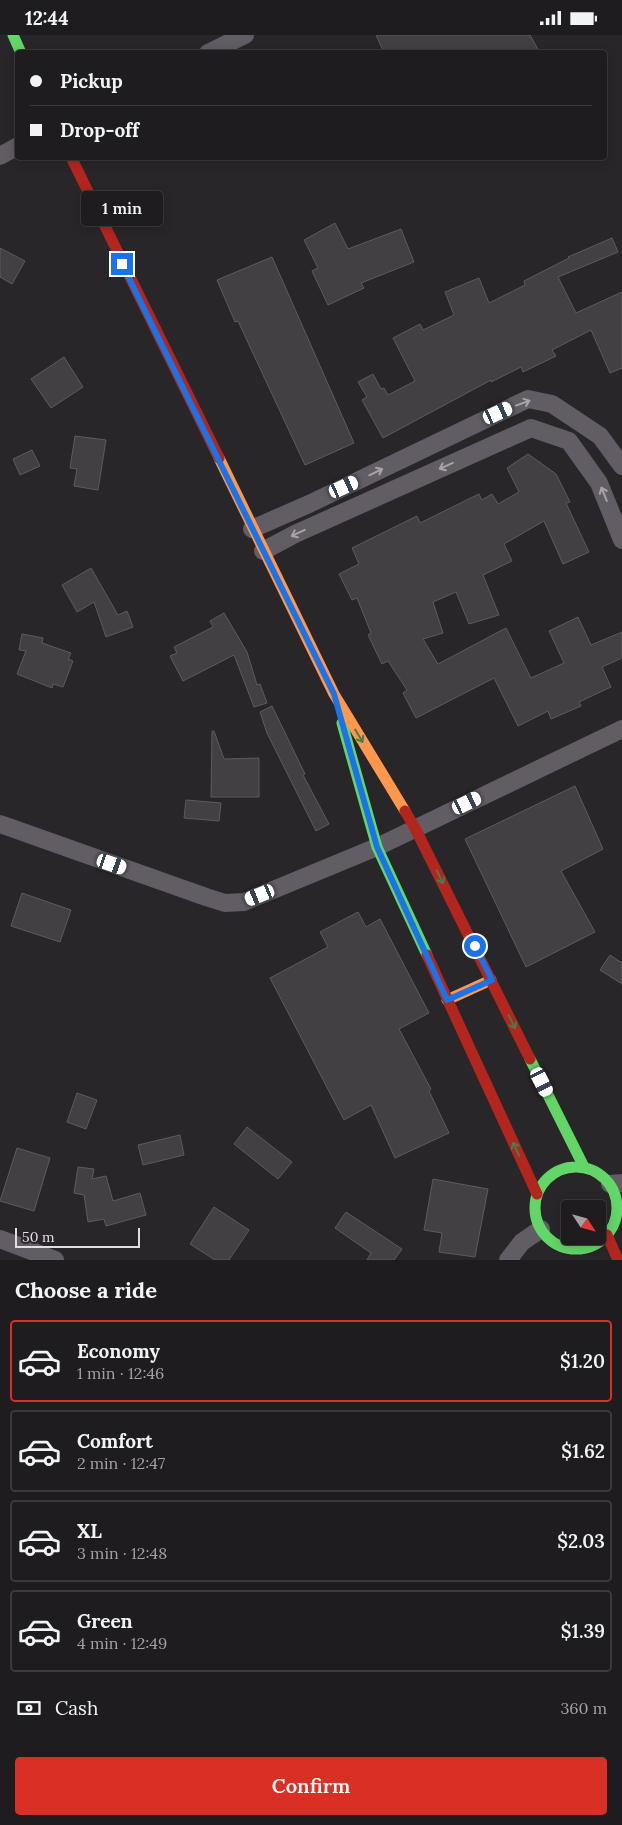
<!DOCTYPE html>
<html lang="en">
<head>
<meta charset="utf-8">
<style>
  body { margin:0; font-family:Lora,serif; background:#272529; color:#f1f3f6; height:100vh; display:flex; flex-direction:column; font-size:19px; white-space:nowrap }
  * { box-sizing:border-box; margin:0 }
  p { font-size:16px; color:#a1a1a5 }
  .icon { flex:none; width:28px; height:28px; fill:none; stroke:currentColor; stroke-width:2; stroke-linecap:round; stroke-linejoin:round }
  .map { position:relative; height:1225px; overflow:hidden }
  .details { display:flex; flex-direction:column; background:#1f1c20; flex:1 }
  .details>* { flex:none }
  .guide { position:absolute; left:15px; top:15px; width:592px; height:110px; border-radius:5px; box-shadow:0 2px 12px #0003,0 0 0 1px #3c3a3e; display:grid; align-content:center; height:110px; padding:0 15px; background:#1f1c20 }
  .needle { width:32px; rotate:126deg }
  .fabs { position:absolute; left:561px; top:1165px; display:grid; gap:10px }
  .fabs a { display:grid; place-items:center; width:45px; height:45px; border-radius:5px; background:#1f1c20; box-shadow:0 2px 12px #0003,0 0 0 1px #3c3a3e; font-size:25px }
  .scale { position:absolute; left:15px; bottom:12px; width:125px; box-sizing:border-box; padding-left:5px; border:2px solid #e1dde2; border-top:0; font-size:14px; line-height:18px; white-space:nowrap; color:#e1dde2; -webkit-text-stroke:4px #2a252b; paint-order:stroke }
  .end { position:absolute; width:22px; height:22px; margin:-11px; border:6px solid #1a73e8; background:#fff; box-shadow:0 0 0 2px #fff }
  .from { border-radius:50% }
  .bubble { position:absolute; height:35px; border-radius:5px; background:#1f1c20; box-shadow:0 2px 12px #0003,0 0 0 1px #3c3a3e; font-size:16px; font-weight:600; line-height:35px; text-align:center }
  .car { position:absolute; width:15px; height:30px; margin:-15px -8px; border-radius:6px; box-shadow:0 0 4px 1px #0007; background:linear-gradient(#fff 24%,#345 0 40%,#fff 0 76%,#345 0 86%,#fff 0) }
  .guide b { display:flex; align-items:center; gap:18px; height:48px; font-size:19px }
  .guide b+b { border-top:1px solid #3c3a3e }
  .guide i { width:12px; height:12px; background:#f1f3f6 }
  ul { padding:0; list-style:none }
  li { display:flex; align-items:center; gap:15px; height:82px; margin:0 10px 8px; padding:0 5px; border:2px solid #3c3a3e; border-radius:5px }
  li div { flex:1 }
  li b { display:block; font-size:19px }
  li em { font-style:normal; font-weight:600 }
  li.current { border-color:#d93025 }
  li>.icon { width:45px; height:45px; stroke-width:1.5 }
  h2 { padding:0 15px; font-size:22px; line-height:60px }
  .pay { display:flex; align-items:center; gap:12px; height:55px; padding:0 15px; font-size:19px }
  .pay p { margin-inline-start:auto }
  .action { display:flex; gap:10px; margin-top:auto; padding:10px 15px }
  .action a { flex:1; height:58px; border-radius:5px; background:#d93025; color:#fff; font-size:20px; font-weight:600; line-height:58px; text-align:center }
  .status { display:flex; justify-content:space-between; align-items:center; height:35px; padding:0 25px; background:#1f1c20; direction:ltr }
  .status svg { height:14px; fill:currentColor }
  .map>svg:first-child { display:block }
</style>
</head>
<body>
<div class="status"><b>12:44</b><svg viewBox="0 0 49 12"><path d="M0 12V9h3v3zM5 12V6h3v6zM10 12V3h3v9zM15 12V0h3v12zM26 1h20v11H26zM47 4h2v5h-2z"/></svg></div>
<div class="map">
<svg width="622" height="1225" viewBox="0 0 622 1225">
  <rect width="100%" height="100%" fill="#29262a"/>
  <path fill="#434044" stroke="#5e5b5e" d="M 376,0 L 530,0 L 540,18 L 384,18 Z
    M 335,188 L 348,214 L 401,194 L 414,227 L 361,248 L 364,253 L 328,270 L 312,236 L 318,233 L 304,205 Z
    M 612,203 L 618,217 L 558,242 L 576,278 L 622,257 L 622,333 L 610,338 L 591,295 L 552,315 L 556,321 L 523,337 L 521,332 L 491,347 L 491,345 L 383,403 L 362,365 L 367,362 L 358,347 L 373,339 L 381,354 L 384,353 L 388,360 L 415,346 L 393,303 L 420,289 L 423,295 L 454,280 L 445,257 L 479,243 L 489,268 L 525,250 L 524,246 L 569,223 L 568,222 Z
    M 0,213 L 25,226 L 12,249 L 0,242 Z
    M 272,222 L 354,408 L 305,430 L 238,286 L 235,287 L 217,245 Z
    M 64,322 L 83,352 L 51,373 L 31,344 Z
    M 75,401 L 106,405 L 98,455 L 74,451 L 77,434 L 70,433 Z
    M 32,415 L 40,431 L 20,440 L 13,424 Z
    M 528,419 L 556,439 L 570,467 L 566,468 L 589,517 L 563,529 L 544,486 L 504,509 L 512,526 L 483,540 L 499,580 L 469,589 L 456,557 L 433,567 L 443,598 L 423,604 L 438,629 L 506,593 L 531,643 L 564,628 L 549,596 L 578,582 L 591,610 L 622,597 L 622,623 L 602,632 L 611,652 L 579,667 L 581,671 L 551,684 L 548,676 L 518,691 L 494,643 L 416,683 L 403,658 L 407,655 L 388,626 L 382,629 L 368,600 L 371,598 L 357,563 L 352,565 L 339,539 L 359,529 L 352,513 L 417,481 L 420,488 L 479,459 L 482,465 L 492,459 L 498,469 L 519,457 L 507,433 Z
    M 91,533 L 118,580 L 127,576 L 133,592 L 106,602 L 94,567 L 77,577 L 62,550 Z
    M 224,578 L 247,617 L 257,650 L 260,649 L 267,668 L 254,672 L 234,620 L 183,646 L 170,621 L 177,618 L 174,612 L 213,592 L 210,586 Z
    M 22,599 L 43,603 L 42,608 L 71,618 L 68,624 L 73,626 L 63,652 L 53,649 L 52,653 L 17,639 L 26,616 L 19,615 Z
    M 272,671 L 305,739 L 303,740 L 329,789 L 316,796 L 267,698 L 260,677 Z
    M 212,696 L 214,696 L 224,724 L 259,723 L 259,762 L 211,762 Z
    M 575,751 L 603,814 L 561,836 L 595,897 L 526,932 L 465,804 Z
    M 186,765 L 221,768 L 219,786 L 184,783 Z
    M 22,858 L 71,875 L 60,907 L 11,891 Z
    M 358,877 L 366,892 L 380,884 L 429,978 L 399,994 L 431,1054 L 429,1056 L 449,1098 L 395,1123 L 371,1070 L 344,1085 L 270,943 L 328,912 L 320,897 Z
    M 610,920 L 622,928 L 622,949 L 600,935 Z
    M 77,1058 L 97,1065 L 86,1094 L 67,1087 Z
    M 247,1092 L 292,1127 L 278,1144 L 234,1109 Z
    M 180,1100 L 184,1120 L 143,1130 L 138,1110 Z
    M 17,1113 L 50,1123 L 34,1176 L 0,1166 Z
    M 78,1132 L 94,1134 L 92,1144 L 106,1141 L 113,1166 L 140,1158 L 146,1180 L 106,1191 L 104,1184 L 88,1187 L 84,1160 L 74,1158 Z
    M 433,1144 L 488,1154 L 475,1222 L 439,1217 L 442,1198 L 424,1195 Z
    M 214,1172 L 249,1195 L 229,1225 L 215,1225 L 190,1209 Z
    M 346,1177 L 402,1214 L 394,1225 L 367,1225 L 371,1218 L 335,1193 Z"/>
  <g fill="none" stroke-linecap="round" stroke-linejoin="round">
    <path stroke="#625c64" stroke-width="18" d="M 208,18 L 245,0
      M 0,121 L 18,111
      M 252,494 L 309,469 L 528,364 L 552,369 L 600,401 L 622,431
      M 263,516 L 295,499 L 531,393 L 569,406 L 599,448 L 622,505
      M 0,789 L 206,862 L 225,868 L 244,867 L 377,812 L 622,694
      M 610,1149 L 622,1148
      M 0,1204 L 55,1225
      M 508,1225 L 522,1207 L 541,1194"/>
    <path stroke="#63d668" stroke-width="11" d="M 13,0 L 21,18
      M 342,688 L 377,812 L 427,920
      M 530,1024 L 584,1132
      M535 1173a41 41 0 1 1 82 0a41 41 0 1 1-82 0Z"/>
    <path stroke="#ff974d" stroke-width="11" d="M 219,423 L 334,659 L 405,776
      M 447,965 L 491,945"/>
    <path stroke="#b3261e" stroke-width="11" d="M 71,122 L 219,423
      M 405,776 L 415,793 L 530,1024
      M 427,920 L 537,1159
      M 607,1200 L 618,1225"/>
  </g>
  <defs><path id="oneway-shaft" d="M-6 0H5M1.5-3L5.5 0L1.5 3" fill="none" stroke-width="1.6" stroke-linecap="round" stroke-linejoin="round" transform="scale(1.25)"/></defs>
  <g stroke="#a8a3a9">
    <use href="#oneway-shaft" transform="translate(523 368) rotate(-20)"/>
    <use href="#oneway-shaft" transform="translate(446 431) rotate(156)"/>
    <use href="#oneway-shaft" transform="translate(376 437) rotate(-26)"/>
    <use href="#oneway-shaft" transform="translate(604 459) rotate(-112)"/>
    <use href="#oneway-shaft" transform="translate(298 498) rotate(155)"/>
  </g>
  <g stroke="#467e4a">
    <use href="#oneway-shaft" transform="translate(359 701) rotate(59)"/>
    <use href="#oneway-shaft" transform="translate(440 842) rotate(64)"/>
    <use href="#oneway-shaft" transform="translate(512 987) rotate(64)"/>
    <use href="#oneway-shaft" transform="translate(516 1114) rotate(-115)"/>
  </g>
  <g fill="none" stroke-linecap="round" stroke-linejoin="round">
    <path stroke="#1a73e8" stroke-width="6" d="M 122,229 L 334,659 L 377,812 L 447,965 L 492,945 L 475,911"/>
  </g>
</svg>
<div class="fabs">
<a><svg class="needle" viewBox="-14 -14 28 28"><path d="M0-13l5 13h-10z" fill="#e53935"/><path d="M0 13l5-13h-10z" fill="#a1a1a5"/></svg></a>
</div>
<div class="scale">50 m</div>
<i class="end from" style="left:475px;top:911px"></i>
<i class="end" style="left:122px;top:229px"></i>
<div class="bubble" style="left:81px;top:156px;width:82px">1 min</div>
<i class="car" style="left:498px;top:378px;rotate:65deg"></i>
<i class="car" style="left:344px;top:452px;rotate:65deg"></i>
<i class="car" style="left:467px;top:768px;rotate:64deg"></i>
<i class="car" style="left:112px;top:829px;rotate:109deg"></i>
<i class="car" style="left:260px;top:860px;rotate:248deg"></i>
<i class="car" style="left:542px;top:1047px;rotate:153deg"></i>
<div class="guide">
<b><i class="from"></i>Pickup</b>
<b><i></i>Drop-off</b>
</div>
</div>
<section class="details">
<h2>Choose a ride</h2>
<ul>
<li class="current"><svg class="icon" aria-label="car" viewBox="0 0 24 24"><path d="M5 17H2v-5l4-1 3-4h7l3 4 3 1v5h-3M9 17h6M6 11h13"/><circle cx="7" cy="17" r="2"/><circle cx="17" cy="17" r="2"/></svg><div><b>Economy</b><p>1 min · 12:46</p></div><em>$1.20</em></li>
<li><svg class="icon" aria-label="car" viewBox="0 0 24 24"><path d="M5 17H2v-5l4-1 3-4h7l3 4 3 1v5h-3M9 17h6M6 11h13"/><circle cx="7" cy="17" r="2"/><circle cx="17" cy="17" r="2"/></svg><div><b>Comfort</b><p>2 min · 12:47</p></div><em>$1.62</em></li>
<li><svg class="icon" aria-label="car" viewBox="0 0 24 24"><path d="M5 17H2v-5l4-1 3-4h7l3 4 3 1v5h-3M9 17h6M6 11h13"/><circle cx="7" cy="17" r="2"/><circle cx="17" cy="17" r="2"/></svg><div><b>XL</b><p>3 min · 12:48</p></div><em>$2.03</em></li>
<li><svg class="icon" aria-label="car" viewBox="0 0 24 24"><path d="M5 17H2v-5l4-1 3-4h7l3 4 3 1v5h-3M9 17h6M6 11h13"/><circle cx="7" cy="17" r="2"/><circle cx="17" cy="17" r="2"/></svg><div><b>Green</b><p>4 min · 12:49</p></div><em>$1.39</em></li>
</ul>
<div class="pay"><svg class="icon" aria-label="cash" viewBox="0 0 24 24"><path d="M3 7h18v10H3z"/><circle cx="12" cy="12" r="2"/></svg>Cash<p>360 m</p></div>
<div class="action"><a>Confirm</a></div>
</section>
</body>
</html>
